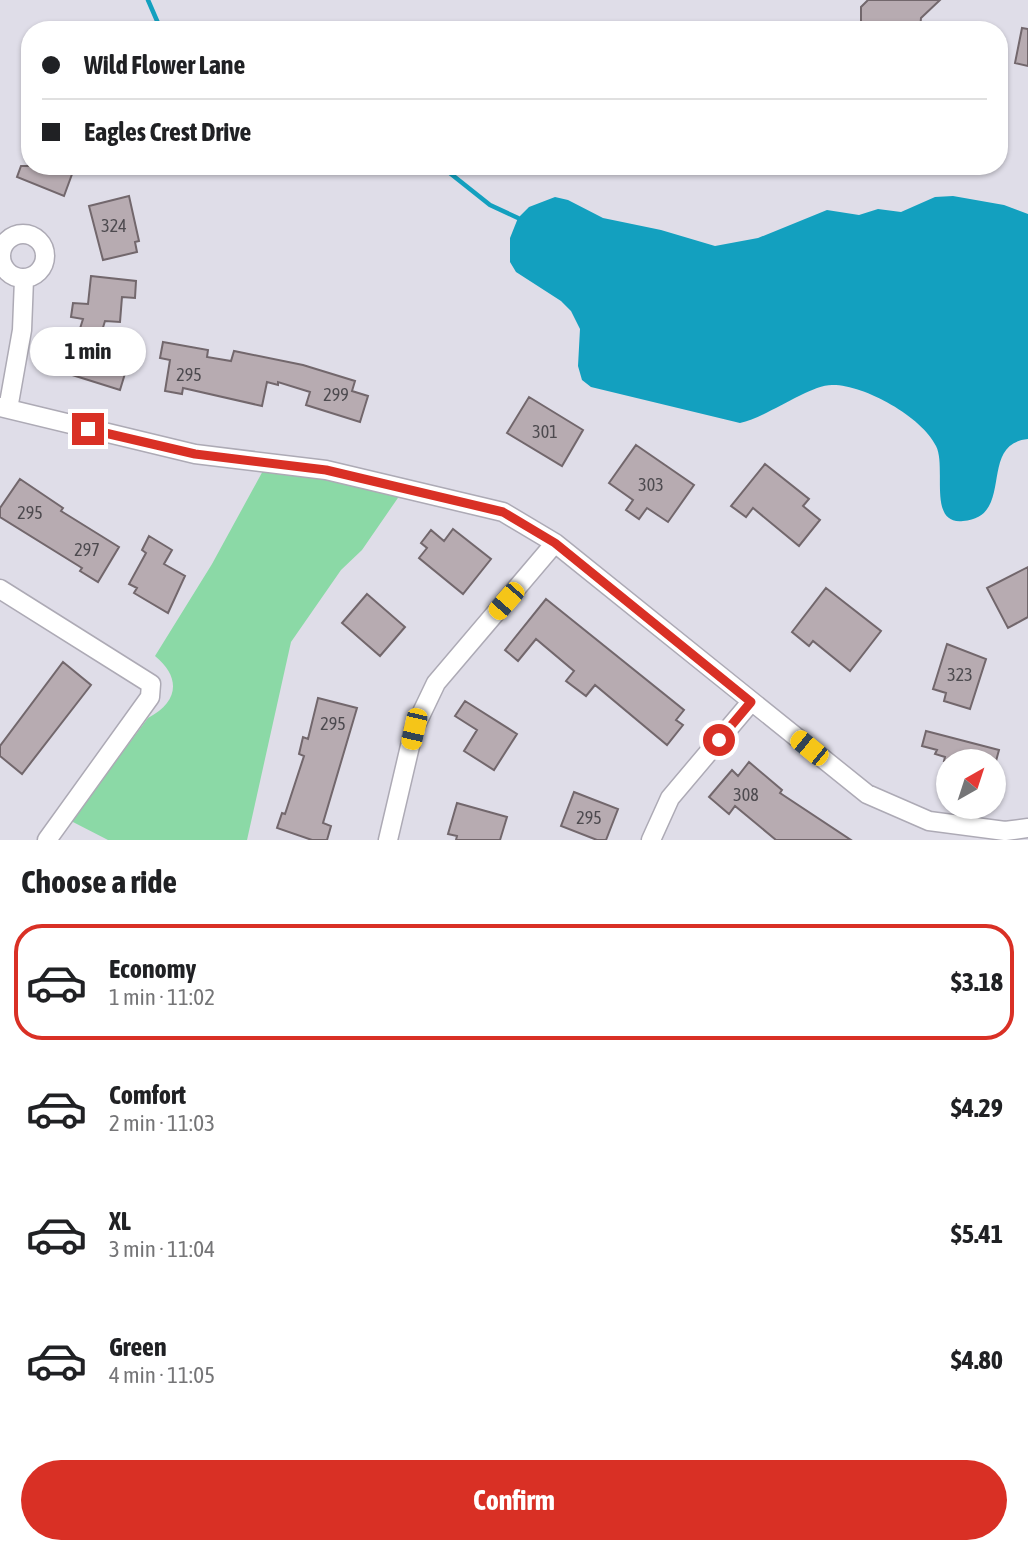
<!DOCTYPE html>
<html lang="en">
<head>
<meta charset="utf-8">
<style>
  body { margin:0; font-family:"Asap Condensed",sans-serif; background:#f2f2f2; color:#202124; height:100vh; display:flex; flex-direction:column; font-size:26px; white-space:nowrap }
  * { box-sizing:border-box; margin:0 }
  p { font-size:23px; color:#757577 }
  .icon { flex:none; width:38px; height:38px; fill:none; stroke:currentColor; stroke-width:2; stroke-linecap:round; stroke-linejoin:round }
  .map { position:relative; height:840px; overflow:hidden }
  .sheet { display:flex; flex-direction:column; background:#fff; flex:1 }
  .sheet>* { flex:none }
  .hud { position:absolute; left:21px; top:21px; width:987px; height:154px; border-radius:28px; box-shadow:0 2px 5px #0004; display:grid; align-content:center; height:154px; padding:0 21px; background:#fff }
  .needle { width:46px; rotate:39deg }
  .tools { position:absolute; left:936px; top:749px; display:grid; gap:14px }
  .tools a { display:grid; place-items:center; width:70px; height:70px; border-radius:50%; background:#fff; box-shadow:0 2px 5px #0004; font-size:35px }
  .end { position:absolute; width:32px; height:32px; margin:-16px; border:9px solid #d93025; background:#fff; box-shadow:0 0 0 4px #fff }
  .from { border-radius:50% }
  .bubble { position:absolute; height:49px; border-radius:24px; background:#fff; box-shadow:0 2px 5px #0004; font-size:23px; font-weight:700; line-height:49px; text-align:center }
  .car { position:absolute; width:21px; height:42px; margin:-21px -10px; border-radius:9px; box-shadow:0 0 5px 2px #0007; background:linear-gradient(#f5c518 24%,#345 0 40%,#f5c518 0 76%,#345 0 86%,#f5c518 0) }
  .hud b { display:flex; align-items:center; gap:24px; height:66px; font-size:26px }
  .hud b+b { border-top:2px solid #e0e0e0 }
  .hud i { width:18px; height:18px; background:#202124 }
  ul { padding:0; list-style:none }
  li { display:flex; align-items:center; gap:21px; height:116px; margin:0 14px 10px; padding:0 7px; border:4px solid transparent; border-radius:28px }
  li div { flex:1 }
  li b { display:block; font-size:26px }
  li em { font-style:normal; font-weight:700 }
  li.on { border-color:#d93025 }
  li>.icon { width:63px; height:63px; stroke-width:1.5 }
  h2 { padding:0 21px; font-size:32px; line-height:84px }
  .cta { display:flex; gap:14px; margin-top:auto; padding:14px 21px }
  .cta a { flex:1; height:80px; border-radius:42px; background:#d93025; color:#fff; font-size:28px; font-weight:700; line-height:80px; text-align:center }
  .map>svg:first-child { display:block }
</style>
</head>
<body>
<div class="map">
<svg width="1028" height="840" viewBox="0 0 1028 840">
  <rect width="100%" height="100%" fill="#dfdde8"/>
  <path fill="#8bd9a6" d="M 265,467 L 402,492 L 362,550 L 341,570 L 291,642 L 247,840 L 108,840 L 71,821 L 148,718 C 179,702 181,677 155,656 L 212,564 Z"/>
  <path fill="#13a0bf" d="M 953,196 L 1004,205 L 1028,214 L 1028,439 C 977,444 1016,517 963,521 C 927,525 947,467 936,446 C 922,417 865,385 833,385 C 810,384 768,417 740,423 L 591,387 L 582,380 L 578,366 L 580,329 L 571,311 L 561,301 L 516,272 L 510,262 L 510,238 L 518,218 L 529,207 L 555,197 L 568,200 L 603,218 L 661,230 L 715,246 L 758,238 L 827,210 L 859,215 L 878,209 L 901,212 L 935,197 Z"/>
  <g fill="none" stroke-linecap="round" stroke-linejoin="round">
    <path stroke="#13a0bf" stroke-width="4.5" d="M 148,0 L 161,30
      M 441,166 L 490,205 L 518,218"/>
  </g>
  <path fill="#b7abb1" stroke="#72676c" stroke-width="2" d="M 868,0 L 940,0 L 921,18 L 920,29 L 861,28 L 861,7 Z
    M 1022,28 L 1028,29 L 1028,66 L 1015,63 Z
    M 21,166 L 75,166 L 64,196 L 17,177 Z
    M 129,196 L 139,241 L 135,242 L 137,252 L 103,260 L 89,206 Z
    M 91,276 L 136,281 L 135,298 L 122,297 L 120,322 L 105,321 L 97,347 L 130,357 L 120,390 L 66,373 L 83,319 L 71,317 L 73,303 L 88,304 Z
    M 163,342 L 208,350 L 207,357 L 231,361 L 234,351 L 303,365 L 355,381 L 352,391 L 368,396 L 360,422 L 306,405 L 310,392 L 278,382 L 278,385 L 267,382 L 262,406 L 183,388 L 182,394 L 165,391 L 170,360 L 160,358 Z
    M 529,397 L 583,430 L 562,466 L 507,433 Z
    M 636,445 L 694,485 L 668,522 L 647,508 L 639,519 L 626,510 L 633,500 L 609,483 Z
    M 765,464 L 809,499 L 803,506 L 820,520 L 799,546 L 753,508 L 746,517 L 731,506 Z
    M 20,479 L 63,508 L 61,511 L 119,547 L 98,582 L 80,571 L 82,568 L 0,517 L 0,508 Z
    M 453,529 L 491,559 L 463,594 L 419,558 L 427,548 L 421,543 L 431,530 L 444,541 Z
    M 149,536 L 172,550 L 164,564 L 185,576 L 168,613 L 134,593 L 137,588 L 129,584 L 146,553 L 142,550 Z
    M 1028,567 L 1028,617 L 1008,628 L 987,588 Z
    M 826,588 L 881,631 L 850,671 L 813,641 L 809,646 L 792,632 Z
    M 367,594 L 405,627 L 380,656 L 342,623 Z
    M 546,599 L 684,710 L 676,720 L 683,725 L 667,745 L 595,685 L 586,696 L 566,681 L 574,671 L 536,639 L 518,661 L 505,650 Z
    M 947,644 L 986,659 L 970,709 L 944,701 L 946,693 L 933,689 Z
    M 63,662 L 91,685 L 22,774 L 0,756 L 0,746 Z
    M 318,698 L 357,708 L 323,823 L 331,826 L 327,840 L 312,840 L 277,828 L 282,813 L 285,814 L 304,756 L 299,754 L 303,737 L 308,739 Z
    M 465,701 L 517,734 L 494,770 L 464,751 L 477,730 L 455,716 Z
    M 926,731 L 999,750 L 996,761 L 944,761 L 945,757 L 935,754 L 937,750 L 922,746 Z
    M 749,762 L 782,790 L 780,793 L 851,840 L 776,840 L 735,806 L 729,814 L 709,797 L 732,770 L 738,776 Z
    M 574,792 L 618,809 L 606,840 L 597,840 L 561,826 Z
    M 457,803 L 507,817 L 500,840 L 456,840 L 457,836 L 448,834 Z"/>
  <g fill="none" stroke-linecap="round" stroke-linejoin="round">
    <defs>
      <path id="minor" d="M1 256a22 22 0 1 1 44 0a22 22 0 1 1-44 0Z
        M 0,407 L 195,454 L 326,470 L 503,512 L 555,543 L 867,794 L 929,821 L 1005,831 L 1028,828
        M 8,409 L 22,330 L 24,279
        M 0,589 L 151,684 L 150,697 L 47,840
        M 388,840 L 414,729 L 436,683 L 555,543
        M 651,840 L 670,798 L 751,702"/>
    </defs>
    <use href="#minor" stroke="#adaab5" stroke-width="21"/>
    <use href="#minor" stroke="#fff" stroke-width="18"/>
  </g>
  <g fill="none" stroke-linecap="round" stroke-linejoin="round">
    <path stroke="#d93025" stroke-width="9" d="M 88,429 L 195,454 L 326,470 L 503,512 L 555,543 L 751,702 L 719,740"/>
  </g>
  <g text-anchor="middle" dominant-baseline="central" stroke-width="7" stroke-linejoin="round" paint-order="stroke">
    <g font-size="18" fill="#4d4a4f">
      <text x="114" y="225">324</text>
      <text x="189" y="374">295</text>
      <text x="336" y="394">299</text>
      <text x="545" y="431">301</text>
      <text x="651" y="484">303</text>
      <text x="30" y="512">295</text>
      <text x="87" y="549">297</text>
      <text x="960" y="674">323</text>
      <text x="333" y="723">295</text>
      <text x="746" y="794">308</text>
      <text x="589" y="817">295</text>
    </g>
  </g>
</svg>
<div class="tools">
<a><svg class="needle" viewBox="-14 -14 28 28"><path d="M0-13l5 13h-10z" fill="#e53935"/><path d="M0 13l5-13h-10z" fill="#757577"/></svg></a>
</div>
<i class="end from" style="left:719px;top:740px"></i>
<i class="end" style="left:88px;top:429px"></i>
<div class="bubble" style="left:30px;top:327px;width:116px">1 min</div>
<i class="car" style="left:506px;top:601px;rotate:221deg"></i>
<i class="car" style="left:414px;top:729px;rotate:193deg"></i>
<i class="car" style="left:809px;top:748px;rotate:309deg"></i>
<div class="hud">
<b><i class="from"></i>Wild Flower Lane</b>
<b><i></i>Eagles Crest Drive</b>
</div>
</div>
<section class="sheet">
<h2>Choose a ride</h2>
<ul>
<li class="on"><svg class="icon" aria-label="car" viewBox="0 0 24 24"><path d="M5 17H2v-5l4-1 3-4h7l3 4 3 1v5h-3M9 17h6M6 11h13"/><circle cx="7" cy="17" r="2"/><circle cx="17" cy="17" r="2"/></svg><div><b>Economy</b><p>1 min · 11:02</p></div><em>$3.18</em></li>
<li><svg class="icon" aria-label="car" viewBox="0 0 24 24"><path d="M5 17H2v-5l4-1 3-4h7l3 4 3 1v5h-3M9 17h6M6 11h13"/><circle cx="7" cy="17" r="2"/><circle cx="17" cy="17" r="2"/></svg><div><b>Comfort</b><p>2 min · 11:03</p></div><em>$4.29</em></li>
<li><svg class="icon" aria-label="car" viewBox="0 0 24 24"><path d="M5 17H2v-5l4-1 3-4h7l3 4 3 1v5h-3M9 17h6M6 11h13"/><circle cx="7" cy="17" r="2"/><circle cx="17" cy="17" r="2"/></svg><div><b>XL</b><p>3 min · 11:04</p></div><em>$5.41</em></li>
<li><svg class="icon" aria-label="car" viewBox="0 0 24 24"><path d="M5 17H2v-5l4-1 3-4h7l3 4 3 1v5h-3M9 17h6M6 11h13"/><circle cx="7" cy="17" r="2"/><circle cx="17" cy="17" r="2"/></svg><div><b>Green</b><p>4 min · 11:05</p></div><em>$4.80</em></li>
</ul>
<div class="cta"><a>Confirm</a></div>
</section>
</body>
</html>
